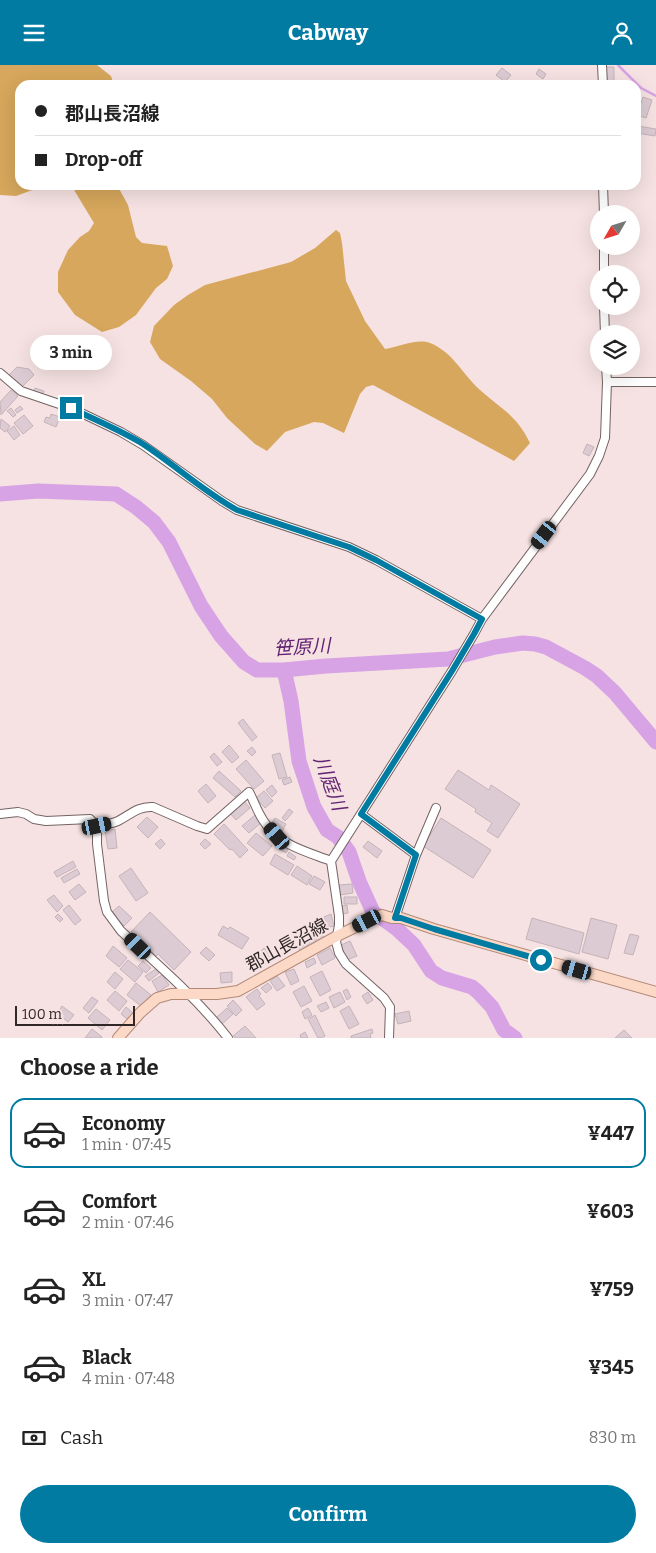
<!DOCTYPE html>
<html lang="en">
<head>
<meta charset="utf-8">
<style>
  body { margin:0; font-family:Bitter,"Noto Sans JP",serif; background:#f6f6f6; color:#222; height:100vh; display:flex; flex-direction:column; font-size:19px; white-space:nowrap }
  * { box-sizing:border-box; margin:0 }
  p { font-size:16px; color:#767676 }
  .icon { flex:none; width:28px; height:28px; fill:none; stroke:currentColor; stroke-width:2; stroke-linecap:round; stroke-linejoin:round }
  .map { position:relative; height:973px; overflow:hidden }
  .details { display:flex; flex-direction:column; background:#fff; flex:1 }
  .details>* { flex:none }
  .banner { position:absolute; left:15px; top:15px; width:626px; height:110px; border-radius:15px; box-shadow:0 5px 20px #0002; display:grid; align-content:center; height:110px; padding:0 20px; background:#fff }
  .needle { width:32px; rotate:231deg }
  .fabs { position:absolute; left:590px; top:140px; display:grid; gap:10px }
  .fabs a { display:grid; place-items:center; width:50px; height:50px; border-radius:50%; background:#fff; box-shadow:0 5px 20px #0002; font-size:25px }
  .scale { position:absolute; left:15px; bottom:12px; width:120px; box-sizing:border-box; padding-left:5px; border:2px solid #302828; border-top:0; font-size:14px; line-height:18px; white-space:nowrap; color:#302828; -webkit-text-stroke:4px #f6e2e2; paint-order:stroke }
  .end { position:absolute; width:22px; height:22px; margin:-11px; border:6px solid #027ba3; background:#fff; box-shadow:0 0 0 2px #fff }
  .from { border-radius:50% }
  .bubble { position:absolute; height:35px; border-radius:18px; background:#fff; box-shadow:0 5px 20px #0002; font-size:16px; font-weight:700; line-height:35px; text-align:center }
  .car { position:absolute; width:15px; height:30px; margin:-15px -8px; border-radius:6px; box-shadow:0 0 4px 1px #0007; background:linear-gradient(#222 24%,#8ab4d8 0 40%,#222 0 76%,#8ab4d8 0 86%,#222 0) }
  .banner b { display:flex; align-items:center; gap:18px; height:48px; font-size:19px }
  .banner b+b { border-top:1px solid #e0e0e0 }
  .banner i { width:12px; height:12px; background:#222 }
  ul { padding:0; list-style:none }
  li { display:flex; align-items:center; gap:15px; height:70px; margin:0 10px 8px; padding:0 10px; border:2px solid transparent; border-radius:15px }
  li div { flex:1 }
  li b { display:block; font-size:19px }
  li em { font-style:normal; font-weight:700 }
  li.selected { border-color:#027ba3 }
  li>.icon { width:45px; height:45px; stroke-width:1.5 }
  h2 { padding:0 20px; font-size:22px; line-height:60px }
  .pay { display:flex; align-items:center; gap:12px; height:55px; padding:0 20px; font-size:19px }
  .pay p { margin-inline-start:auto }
  .cta { display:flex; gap:10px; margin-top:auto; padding:10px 20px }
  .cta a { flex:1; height:58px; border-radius:30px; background:#027ba3; color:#fff; font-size:20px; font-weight:700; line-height:58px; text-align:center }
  header { display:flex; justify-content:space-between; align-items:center; height:65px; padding:0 20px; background:#027ba3; color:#fff; font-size:22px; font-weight:700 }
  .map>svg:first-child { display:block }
</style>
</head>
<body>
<header><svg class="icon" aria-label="menu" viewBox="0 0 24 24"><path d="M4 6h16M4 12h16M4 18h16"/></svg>Cabway<svg class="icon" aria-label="person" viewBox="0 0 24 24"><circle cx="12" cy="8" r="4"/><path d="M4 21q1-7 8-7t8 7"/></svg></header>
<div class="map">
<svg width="656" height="973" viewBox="0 0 656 973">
  <rect width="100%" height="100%" fill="#f6e2e2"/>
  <path fill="#d6a75c" d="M 0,0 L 97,0 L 111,11 L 114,20 L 20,20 L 20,120 L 46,120 L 16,131 L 0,130 Z
    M 71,120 L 117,120 L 128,140 L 136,172 L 142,178 L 167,181 L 173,201 L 167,214 L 156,223 L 136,250 L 119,262 L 102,267 L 75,250 L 58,227 L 58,207 L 68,185 L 80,172 L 89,166 L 94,158 Z
    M 336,165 L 340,168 L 342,178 L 346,216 L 365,256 L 385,284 C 398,282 417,273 430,278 C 453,287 463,310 480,325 C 502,345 516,349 530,378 L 514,396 L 373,320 L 366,322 L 360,329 L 344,368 L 323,358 L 314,357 L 285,367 L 267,386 L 255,379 L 227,353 L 212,334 L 191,316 L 160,294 L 150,277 L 154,261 L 174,240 L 188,230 L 205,220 L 291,197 L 315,183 Z"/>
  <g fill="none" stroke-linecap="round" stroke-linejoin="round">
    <path stroke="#d7a3e5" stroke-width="2.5" d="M 618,0 L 641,23 L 656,31"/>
    <path stroke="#d7a3e5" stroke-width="15" d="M 0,429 L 38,426 L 116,429 L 136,442 L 154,457 L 169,477 L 201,541 L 221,571 L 244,597 L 257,605 L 284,605 L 326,601 L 448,594 L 495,582 L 523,578 L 535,579 L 546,582 L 585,603 L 597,611 L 615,628 L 656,677
      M 284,605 L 291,636 L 299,696 L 314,742 L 327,765 L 338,772 L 349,787 L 359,816 L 373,847 L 397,864 L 414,880 L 431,906 L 442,913 L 472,922 L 478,927 L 492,942 L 504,965 L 515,973"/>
  </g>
  <path fill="#dccbd3" stroke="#c4b3ba" d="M 606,2 L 614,2 L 614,20 L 607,20 Z
    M 502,3 L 511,10 L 505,17 L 496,10 Z
    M 539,4 L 546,9 L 543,14 L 536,9 Z
    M 643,32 L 652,35 L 646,53 L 637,50 Z
    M 638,61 L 656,64 L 655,71 L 637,68 Z
    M 17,302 L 29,304 L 34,310 L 22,322 L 9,310 Z
    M 35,323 L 44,326 L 43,329 L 34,327 Z
    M 11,325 L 18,331 L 1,350 L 0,337 Z
    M 20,341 L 23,344 L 17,348 L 15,345 Z
    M 11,343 L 16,350 L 13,352 L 7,346 Z
    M 51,349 L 60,352 L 56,362 L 44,357 L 46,352 L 50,353 Z
    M 24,350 L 33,361 L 23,369 L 14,358 Z
    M 1,354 L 10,361 L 5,367 L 0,363 Z
    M 14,361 L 20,370 L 14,375 L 7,366 Z
    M 587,379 L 594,382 L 589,391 L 583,388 Z
    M 243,654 L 257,672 L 252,676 L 238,658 Z
    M 229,680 L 239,692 L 232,698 L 222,687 Z
    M 252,682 L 256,687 L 252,691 L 247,686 Z
    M 214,688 L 222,697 L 217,701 L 210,692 Z
    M 280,688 L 287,712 L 279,714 L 272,690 Z
    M 246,695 L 264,716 L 254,724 L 236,704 Z
    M 458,705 L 489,725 L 491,720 L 520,739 L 498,773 L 487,766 L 492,758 L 475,747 L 476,744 L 445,724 Z
    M 219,706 L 241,726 L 235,732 L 213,713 Z
    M 290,712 L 292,717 L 284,720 L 282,715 Z
    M 206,719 L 216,731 L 208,738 L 198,726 Z
    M 272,720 L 277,727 L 272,732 L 266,725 Z
    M 264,726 L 273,736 L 265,743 L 256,733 Z
    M 243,735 L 250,743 L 236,755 L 229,747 Z
    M 289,744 L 293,747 L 285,756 L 282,753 Z
    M 255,750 L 261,758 L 249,768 L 242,761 Z
    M 147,752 L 158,762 L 148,773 L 137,762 Z
    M 275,753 L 286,759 L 280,770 L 270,761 Z
    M 441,753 L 491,785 L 473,813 L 423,781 Z
    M 224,759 L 248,785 L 240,793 L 232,784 L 230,785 L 214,769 Z
    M 115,764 L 117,783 L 108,784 L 105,766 Z
    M 256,768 L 272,781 L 263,791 L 247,778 Z
    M 161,774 L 165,779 L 160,784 L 155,779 Z
    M 205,774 L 211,779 L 205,784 L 200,779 Z
    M 368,776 L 382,786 L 377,793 L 363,782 Z
    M 281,781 L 288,785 L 286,788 L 279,784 Z
    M 289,787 L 296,792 L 294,795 L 287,791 Z
    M 275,789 L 294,800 L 288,810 L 270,799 Z
    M 73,796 L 76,802 L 57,812 L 54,807 Z
    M 297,801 L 312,811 L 307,820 L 291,810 Z
    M 131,803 L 148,828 L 136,836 L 119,811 Z
    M 77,804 L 80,809 L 64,818 L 61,813 Z
    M 314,811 L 325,817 L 320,825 L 309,819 Z
    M 79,819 L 86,827 L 75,835 L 69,827 Z
    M 352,819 L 353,828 L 340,830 L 339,820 Z
    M 54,830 L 63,841 L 57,847 L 47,835 Z
    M 344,832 L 357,832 L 357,839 L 344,839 Z
    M 69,840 L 81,855 L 75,860 L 63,845 Z
    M 347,840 L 348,848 L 343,849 L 342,841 Z
    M 119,841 L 132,853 L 124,861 L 111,848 Z
    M 150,847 L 191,887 L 174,905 L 158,889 L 156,891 L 131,867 Z
    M 58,849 L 63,854 L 60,857 L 55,852 Z
    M 331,849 L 334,861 L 327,863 L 324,852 Z
    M 532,853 L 584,868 L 579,889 L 526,874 Z
    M 591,853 L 617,860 L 608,894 L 582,887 Z
    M 314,856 L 325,874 L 317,879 L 309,865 L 311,864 L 308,860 Z
    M 223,861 L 228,864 L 230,862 L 249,873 L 242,884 L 218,870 Z
    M 309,869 L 316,880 L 310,884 L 303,873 Z
    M 630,869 L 639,871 L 633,890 L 624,888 Z
    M 350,876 L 357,891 L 347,895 L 341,880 Z
    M 305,878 L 308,884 L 301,888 L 298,883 Z
    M 113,881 L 127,893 L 119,902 L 106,891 Z
    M 206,882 L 215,890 L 209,896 L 200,888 Z
    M 264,883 L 273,893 L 264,900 L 256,891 Z
    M 330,883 L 335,893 L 322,900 L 317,890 Z
    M 314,893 L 316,898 L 307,903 L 305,897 Z
    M 128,895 L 143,907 L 135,917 L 120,904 Z
    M 143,896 L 151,903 L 146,908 L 138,901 Z
    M 156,904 L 159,908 L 149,916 L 145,911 Z
    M 294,904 L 299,916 L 291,920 L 285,907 Z
    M 322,906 L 331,925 L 320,931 L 310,912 Z
    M 115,907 L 123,914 L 115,924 L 107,917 Z
    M 232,907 L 232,917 L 221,918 L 220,908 Z
    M 162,910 L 169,920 L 158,927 L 152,916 Z
    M 277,911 L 285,921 L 277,926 L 270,916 Z
    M 136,918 L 151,930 L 141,941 L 127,930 Z
    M 268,918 L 272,923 L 266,928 L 261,923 Z
    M 304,921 L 312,936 L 301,942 L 293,927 Z
    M 257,924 L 261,929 L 259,931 L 265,939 L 257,945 L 246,932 Z
    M 347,924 L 351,932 L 347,935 L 343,926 Z
    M 115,926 L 127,936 L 119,946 L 107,935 Z
    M 340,927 L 345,937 L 334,943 L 329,932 Z
    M 368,927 L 373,935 L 367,939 L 362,931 Z
    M 92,932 L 98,936 L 89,948 L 83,943 Z
    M 233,935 L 242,945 L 236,951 L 227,941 Z
    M 326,937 L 329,943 L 321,947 L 317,941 Z
    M 62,941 L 74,950 L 68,957 L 57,948 Z
    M 349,941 L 359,959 L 349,964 L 340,946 Z
    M 126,942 L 133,948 L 127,954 L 121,949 Z
    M 227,943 L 233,949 L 222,959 L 216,953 Z
    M 308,943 L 312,950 L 305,954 L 302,947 Z
    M 96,944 L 110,955 L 102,965 L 88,953 Z
    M 409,946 L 411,956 L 398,959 L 395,949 Z
    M 315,950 L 325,971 L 321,973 L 318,973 L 308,954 Z
    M 245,961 L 256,973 L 235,973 L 233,971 Z
    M 92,964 L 102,972 L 101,973 L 85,973 Z
    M 372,964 L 373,968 L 370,969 L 371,973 L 351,973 L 351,971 Z
    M 624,965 L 632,973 L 615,973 Z
    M 305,967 L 308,973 L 301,973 L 300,970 Z"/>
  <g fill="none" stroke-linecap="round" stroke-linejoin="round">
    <defs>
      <path id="minor" d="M 602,0 L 603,20
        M 603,120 L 604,149
        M 604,181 L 604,209
        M 604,241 L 605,269
        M 0,308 L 21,326 L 71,343 L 121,367 L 143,380 L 222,436 L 237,445 L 349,482 L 376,495 L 482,554
        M 607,317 L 656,317
        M 0,749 L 18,747 L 26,749 L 34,754 L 46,756 L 90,754 L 97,761 L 97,779 L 104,836 L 107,847 L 121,866 C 158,900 197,933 228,973
        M 361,749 L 416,790
        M 97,761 C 104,759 112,759 118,756 C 130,750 138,741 153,742 L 197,761 L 207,764 L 249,727 C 254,736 257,746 263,755 C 278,780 305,786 331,796
        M 395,853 L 416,790 L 436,743
        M 389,973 L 390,942 L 384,933 L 346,899 L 339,888 L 336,877 L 339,860 L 339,851 L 331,796 L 452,606 L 474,569 L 482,554 L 590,409 L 599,391 L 605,373 L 607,317 L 606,301"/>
      <path id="major" d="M 118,973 L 140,948 L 157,933 L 171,929 L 217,929 L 238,926 L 337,871 L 376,852 L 382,850 L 392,853 L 401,853 L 434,864 L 656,927"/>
    </defs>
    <use href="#minor" stroke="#746363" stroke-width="10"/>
    <use href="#major" stroke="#b38a77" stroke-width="12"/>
    <use href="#minor" stroke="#fff" stroke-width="8"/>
    <use href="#major" stroke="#fcd9c7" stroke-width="10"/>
  </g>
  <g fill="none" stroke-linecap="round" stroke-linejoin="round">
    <path stroke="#027ba3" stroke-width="6" d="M 71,343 C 95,355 120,365 143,379 C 175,400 203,426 237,445 L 349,482 L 376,495 L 482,554 L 474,569 L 452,606 L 361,749 L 416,790 L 395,853 L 401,853 L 434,864 L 541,895"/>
  </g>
  <g text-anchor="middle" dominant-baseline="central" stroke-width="4" stroke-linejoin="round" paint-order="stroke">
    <g font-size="18" fill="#302828" stroke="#f6e2e2">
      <text transform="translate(287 880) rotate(-29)">郡山長沼線</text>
    </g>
    <g font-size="19" font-style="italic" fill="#632473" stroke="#f6e2e2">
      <text transform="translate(302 582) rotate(-3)">笹原川</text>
      <text transform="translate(330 718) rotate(69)">川庭川</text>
    </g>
  </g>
</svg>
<div class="fabs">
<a><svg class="needle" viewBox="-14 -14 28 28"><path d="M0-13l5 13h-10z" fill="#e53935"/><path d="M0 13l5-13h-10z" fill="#767676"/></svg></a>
<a><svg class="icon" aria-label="locate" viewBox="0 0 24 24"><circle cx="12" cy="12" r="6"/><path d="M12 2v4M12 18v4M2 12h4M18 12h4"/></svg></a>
<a><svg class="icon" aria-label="layers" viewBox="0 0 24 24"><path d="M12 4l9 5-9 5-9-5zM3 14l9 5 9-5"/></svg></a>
</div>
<div class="scale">100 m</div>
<i class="end from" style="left:541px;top:895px"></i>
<i class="end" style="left:71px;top:343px"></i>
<div class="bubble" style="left:30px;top:270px;width:82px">3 min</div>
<i class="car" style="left:544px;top:470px;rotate:217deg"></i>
<i class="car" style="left:97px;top:761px;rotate:78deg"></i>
<i class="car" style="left:277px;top:771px;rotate:319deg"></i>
<i class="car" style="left:367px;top:856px;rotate:243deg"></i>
<i class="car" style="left:138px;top:881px;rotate:314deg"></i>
<i class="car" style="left:577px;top:905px;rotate:286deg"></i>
<div class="banner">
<b><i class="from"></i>郡山長沼線</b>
<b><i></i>Drop-off</b>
</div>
</div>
<section class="details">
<h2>Choose a ride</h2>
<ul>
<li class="selected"><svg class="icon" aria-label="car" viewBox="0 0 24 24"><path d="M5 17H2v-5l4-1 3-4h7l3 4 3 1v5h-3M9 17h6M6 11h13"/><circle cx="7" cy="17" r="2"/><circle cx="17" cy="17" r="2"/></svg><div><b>Economy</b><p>1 min · 07:45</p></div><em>¥447</em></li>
<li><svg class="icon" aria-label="car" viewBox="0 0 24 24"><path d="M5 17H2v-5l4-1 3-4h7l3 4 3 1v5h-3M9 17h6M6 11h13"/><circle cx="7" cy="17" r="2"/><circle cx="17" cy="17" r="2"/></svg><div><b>Comfort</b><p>2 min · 07:46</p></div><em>¥603</em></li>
<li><svg class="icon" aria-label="car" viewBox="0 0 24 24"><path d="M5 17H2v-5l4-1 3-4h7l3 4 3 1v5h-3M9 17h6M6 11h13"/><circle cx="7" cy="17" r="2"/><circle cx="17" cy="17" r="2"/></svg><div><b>XL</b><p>3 min · 07:47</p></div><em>¥759</em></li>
<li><svg class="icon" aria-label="car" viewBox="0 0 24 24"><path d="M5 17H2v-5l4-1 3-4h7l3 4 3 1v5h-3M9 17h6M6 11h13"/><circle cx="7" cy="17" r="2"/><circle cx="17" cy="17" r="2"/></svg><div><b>Black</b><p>4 min · 07:48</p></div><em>¥345</em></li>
</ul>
<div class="pay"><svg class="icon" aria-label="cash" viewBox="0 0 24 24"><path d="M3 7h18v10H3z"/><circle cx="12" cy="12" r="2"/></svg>Cash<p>830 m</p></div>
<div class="cta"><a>Confirm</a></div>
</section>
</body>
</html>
